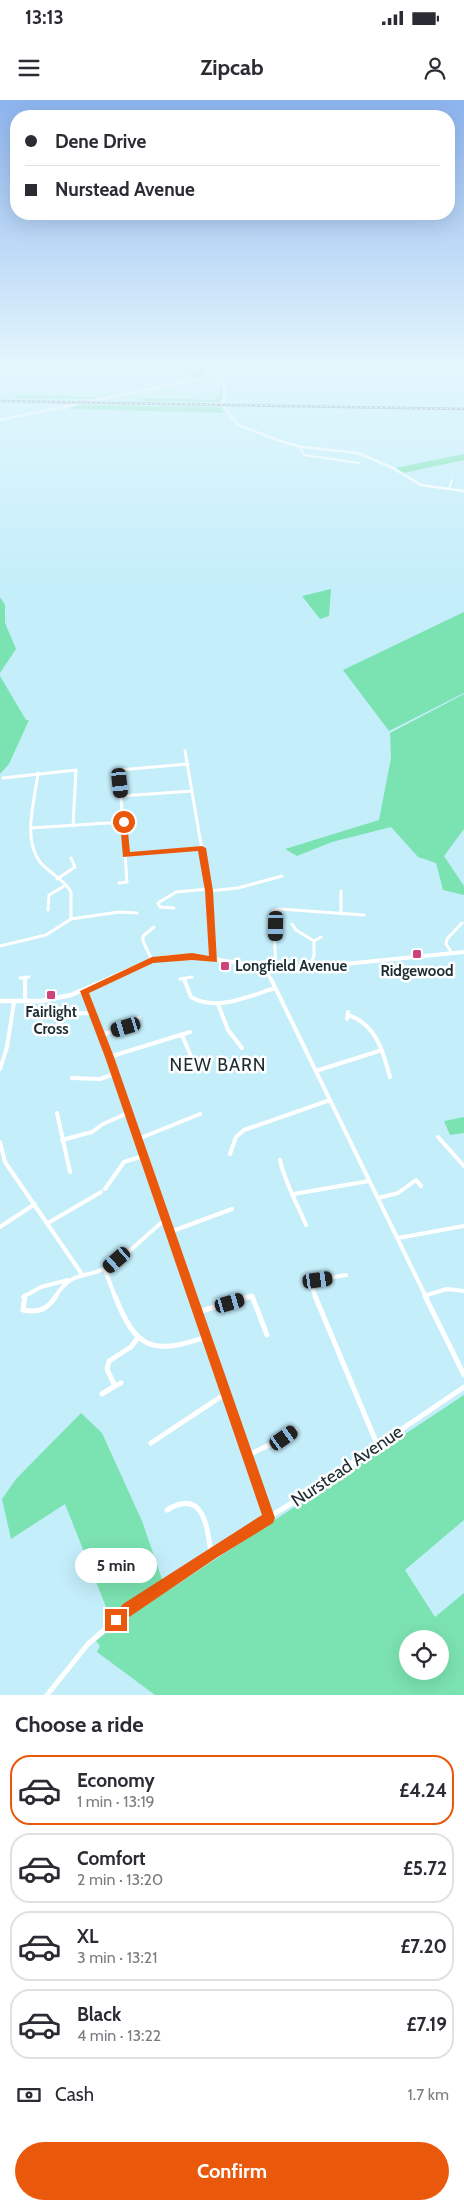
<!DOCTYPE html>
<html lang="en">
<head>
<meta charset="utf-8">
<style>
  body { margin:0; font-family:Cabin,sans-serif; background:#f2f2f3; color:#2b2b33; height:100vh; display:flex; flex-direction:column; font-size:19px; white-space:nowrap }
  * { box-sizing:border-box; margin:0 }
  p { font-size:16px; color:#7c7c81 }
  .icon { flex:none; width:28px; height:28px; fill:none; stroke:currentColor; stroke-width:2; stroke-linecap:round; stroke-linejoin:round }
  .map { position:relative; height:1595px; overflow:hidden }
  .drawer { display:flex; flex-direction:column; background:#fff; flex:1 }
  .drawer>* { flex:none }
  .hud { position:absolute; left:10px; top:10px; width:445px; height:110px; border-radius:20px; box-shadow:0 5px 20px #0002; display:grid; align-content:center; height:110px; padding:0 15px; background:#fff }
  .controls { position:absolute; left:399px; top:1530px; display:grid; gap:10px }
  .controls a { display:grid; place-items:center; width:50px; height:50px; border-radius:50%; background:#fff; box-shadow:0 5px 20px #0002; font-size:25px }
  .end { position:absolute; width:22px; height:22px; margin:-11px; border:6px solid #ea580c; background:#fff; box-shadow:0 0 0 2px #fff }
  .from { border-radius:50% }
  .bubble { position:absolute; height:35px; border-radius:18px; background:#fff; box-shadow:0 5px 20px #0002; font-size:16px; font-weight:700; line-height:35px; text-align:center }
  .car { position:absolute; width:15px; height:30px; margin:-15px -8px; border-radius:6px; box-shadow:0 0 4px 1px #0007; background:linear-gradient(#222 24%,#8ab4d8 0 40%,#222 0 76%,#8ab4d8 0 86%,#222 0) }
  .hud b { display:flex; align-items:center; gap:18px; height:48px; font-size:19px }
  .hud b+b { border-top:1px solid #e1e1e2 }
  .hud i { width:12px; height:12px; background:#2b2b33 }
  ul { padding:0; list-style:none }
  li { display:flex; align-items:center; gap:15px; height:70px; margin:0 10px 8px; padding:0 5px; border:2px solid #e1e1e2; border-radius:20px }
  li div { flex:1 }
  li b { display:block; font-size:19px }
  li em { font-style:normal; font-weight:700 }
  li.current { border-color:#ea580c }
  li>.icon { width:45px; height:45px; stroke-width:1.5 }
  h2 { padding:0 15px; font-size:22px; line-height:60px }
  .pay { display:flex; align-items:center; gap:12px; height:55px; padding:0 15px; font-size:19px }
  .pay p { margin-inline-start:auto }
  .cta { display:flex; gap:10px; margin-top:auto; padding:10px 15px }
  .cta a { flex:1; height:58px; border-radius:30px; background:#ea580c; color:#fff; font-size:20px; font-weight:700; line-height:58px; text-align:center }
  .status { display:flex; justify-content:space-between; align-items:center; height:35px; padding:0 25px; background:#fff; direction:ltr }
  .status svg { height:14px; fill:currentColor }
  header { display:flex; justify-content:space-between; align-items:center; height:65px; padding:0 15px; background:#fff; font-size:22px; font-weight:700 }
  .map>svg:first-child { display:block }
</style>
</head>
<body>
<div class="status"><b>13:13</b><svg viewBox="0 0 49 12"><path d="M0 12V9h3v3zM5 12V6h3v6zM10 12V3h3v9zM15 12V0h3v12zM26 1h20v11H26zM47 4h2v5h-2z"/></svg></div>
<header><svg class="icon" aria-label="menu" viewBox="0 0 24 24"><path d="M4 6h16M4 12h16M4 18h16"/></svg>Zipcab<svg class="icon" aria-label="person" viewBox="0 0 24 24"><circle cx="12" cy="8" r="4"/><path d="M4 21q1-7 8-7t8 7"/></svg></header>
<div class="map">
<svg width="464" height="1595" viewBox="0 0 464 1595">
  <rect width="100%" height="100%" fill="#c4eefa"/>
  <path fill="#7be3b1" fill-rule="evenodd" d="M 178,266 L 208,266 L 206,268 L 208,271 L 203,273 L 207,278 L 195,280 Z
    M 221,287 L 223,293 L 220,302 L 144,301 L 142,298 L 215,300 L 219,295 Z
    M 15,295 L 92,297 L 101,299 L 14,298 Z
    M 77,305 L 217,307 L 222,308 L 225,313 L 67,309 Z
    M 464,354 L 464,360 L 403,373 L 396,368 Z
    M 331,489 L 329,516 L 320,519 L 302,496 Z
    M 0,497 L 5,505 L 5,523 L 16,549 L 0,573 Z
    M 464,512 L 464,593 L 389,631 L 343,570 Z
    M 0,576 L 26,620 L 29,620 L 9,664 L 0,674 Z
    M 464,594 L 464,729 L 444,756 L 464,786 L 464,795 L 443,790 L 436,763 L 418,757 L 391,727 L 332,742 L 297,756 L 285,749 L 379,720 L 391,658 L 390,633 Z
    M 464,1017 L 464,1033 L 450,1035 L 444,1021 Z
    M 464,1295 L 464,1420 L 405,1470 L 435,1517 L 464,1493 L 464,1595 L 155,1595 L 97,1552 L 100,1546 L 96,1541 L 116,1525 ZM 408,1539 L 440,1539 L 440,1571 L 408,1571 Z
    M 81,1313 L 102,1333 L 142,1421 L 163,1482 L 110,1517 L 65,1404 L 11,1439 L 2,1399 L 16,1379 Z"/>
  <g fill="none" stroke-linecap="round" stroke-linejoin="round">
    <path stroke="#fff" stroke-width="2" d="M 299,346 L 304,355 L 359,363
      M 449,389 L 452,380"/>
    <path stroke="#fff" stroke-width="3" d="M 185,651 L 209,791 L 214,860
      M 38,673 C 35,700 22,738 40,762 C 49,773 64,779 71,792 L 71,819
      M 3,678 L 76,670 L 73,726
      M 121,696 L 192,691
      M 31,728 L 124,722
      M 126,755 L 202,748
      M 57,779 L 75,767 L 71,758
      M 119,783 L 127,782 L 119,670 L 188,664
      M 209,791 L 238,788 L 282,776
      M 341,791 L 341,814
      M 174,808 L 160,807 L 158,803 L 176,792 L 208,789
      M 48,810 L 49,795 L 66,785
      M 71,819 L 119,812 L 137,813
      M 292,824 L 296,830 L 314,841
      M 0,846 L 46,835 L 71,819
      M 452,853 L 446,844 L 447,839 L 462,823
      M 152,860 L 143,841 L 143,836 L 154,827
      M 265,867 L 271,880
      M 276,868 L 273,811 L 279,809 L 364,815
      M 310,868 L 314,855 L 314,841 L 321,837
      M 25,877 L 25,880
      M 20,878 L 29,877
      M 184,878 L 185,880
      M 180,879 L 192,877"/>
    <path stroke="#fff" stroke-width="4" d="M 25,879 L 25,901
      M 184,879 L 191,897 C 217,912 249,896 275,888
      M 271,879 L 426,1197
      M 84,891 L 192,1197
      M 218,904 L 228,930 L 242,948
      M 348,915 C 376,924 383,951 390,977
      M 347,919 L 348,912
      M 51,930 L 58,927 L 61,914 L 92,913
      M 101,935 L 126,927 L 139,918
      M 182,935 L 193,961
      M 109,957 L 190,932
      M 0,969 L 7,947 L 14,902
      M 316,971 L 382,950
      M 72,978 L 100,979 L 114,974
      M 57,1013 L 70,1072
      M 438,1037 L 464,1066
      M 138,1039 L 200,1014
      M 62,1040 L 92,1032 L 103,1024 L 128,1013
      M 0,1042 L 5,1062 L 81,1173
      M 230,1054 L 236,1037 L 244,1030 L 330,1000
      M 280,1060 C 285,1083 297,1103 306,1125
      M 105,1089 L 124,1062 L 143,1056
      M 294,1094 L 369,1081
      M 378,1098 L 398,1093 L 416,1080 L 421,1086
      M 48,1123 L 101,1092
      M 0,1127 L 35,1104
      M 170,1132 L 232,1109
      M 398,1138 L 464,1126
      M 105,1170 L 115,1197
      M 427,1195 L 447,1189 L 464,1191
      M 23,1197 L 41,1187 L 68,1180
      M 55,1197 C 74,1167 88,1181 113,1164 C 132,1151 148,1133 166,1119
      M 248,1197 L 252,1197
      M 316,1197 L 310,1184 L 318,1180 L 346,1175"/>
    <path stroke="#fff" stroke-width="5" d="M 25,1196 L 23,1210 C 39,1213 47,1210 56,1196
      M 115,1196 C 136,1250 153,1255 206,1237
      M 192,1196 L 269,1418
      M 315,1196 L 377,1344
      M 425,1196 L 464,1275
      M 198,1212 L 252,1196 L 267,1235
      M 115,1286 L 121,1283
      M 102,1294 L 115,1286 L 107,1269 L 109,1261 L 131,1247 L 137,1239
      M 151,1343 L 225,1294
      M 248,1355 L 284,1338 L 295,1330
      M 167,1410 C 203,1388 207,1425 211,1453
      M 47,1595 L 88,1544 L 128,1509 L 211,1453 L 303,1396 L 464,1287"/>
    <path stroke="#fff" stroke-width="2.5" d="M 464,268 L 386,275 L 281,272 L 218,275 L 225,288 L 223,306 L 238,325 L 283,342 L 302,347 L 358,353 L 393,368 L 421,385 L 464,391"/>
    <path stroke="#fff" stroke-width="4" d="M 105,880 L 152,860 L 168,857 L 192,856 L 265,867 L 295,869 L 464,852"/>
    <path stroke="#fff" stroke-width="4.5" d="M 0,901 L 41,901 L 71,895 L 108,879"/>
    <path stroke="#fff" stroke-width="2.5" d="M 0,320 L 218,275 L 214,266"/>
    <defs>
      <path id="rail" d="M 0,301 L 464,309"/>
    </defs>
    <use href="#rail" stroke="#69868d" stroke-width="2.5"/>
    <use href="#rail" stroke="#fff" stroke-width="1" stroke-dasharray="2.5" stroke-linecap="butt"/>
  </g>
  <linearGradient id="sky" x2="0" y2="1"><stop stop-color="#8db4ee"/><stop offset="0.54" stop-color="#e4f7fd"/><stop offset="1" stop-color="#e4f7fd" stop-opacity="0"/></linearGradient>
  <rect width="464" height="490" fill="url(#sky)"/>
  <path fill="#ea580c" d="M 124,719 L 127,722 L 130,752 L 202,746 L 206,748 L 213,791 L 217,862 L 192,860 L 153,863 L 89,893 L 114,957 L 275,1418 L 273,1423 L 216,1458 L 116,1526 L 111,1525 L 109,1520 L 123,1504 L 262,1415 L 105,957 L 80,891 L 152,857 L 192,853 L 209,856 L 205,791 L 198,751 L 123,757 L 120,722 Z"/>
  <g fill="#ce4379" stroke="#fff" stroke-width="2">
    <rect x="412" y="849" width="10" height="10" rx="2.5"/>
    <rect x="220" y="861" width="10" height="10" rx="2.5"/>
    <rect x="46" y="890" width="10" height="10" rx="2.5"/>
  </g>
  <g text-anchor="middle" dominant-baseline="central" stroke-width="5" stroke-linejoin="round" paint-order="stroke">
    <g font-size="15" font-weight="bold" fill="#1d2e32" stroke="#fff">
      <text x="235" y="866" text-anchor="start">Longfield Avenue</text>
      <text x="417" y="871">Ridgewood</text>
      <text x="51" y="912">Fairlight<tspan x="51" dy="17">Cross</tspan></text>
    </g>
    <g font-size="18" letter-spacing="1" fill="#1d2e32" stroke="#fff">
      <text x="218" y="965">NEW BARN</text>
    </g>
    <g font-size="18" fill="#1d2e32" stroke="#fff">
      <text transform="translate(347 1366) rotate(-34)">Nurstead Avenue</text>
    </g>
  </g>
</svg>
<div class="controls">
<a><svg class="icon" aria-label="locate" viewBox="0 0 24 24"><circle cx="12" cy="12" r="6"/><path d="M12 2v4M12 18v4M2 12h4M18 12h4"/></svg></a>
</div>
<i class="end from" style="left:124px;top:722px"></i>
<i class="end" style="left:116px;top:1520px"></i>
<div class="bubble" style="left:75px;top:1448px;width:82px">5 min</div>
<i class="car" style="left:120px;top:683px;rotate:174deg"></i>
<i class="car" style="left:276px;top:826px;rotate:181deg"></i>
<i class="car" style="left:126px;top:927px;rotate:253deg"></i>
<i class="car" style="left:117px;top:1160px;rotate:229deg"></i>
<i class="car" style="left:318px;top:1180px;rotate:82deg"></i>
<i class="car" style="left:230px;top:1203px;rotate:74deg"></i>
<i class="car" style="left:284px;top:1338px;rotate:55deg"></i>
<div class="hud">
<b><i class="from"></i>Dene Drive</b>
<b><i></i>Nurstead Avenue</b>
</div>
</div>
<section class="drawer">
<h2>Choose a ride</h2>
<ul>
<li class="current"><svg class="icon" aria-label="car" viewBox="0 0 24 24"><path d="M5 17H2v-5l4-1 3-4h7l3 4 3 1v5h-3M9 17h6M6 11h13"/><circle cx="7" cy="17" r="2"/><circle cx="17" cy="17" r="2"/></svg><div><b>Economy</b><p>1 min · 13:19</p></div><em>£4.24</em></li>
<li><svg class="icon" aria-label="car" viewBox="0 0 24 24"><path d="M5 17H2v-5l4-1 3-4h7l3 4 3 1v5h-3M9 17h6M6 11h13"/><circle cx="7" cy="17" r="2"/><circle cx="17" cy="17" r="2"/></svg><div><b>Comfort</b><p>2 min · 13:20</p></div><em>£5.72</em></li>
<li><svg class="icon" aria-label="car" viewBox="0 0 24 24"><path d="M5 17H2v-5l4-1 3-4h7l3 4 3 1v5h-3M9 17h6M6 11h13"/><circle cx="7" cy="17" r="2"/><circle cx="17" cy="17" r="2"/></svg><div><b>XL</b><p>3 min · 13:21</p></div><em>£7.20</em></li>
<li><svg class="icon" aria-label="car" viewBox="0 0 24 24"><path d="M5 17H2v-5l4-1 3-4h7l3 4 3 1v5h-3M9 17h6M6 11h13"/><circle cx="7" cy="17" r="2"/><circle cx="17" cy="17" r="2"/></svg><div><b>Black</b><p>4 min · 13:22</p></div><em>£7.19</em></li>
</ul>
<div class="pay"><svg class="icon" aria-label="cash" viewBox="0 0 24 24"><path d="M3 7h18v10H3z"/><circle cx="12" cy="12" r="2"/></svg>Cash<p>1.7 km</p></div>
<div class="cta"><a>Confirm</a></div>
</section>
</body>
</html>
